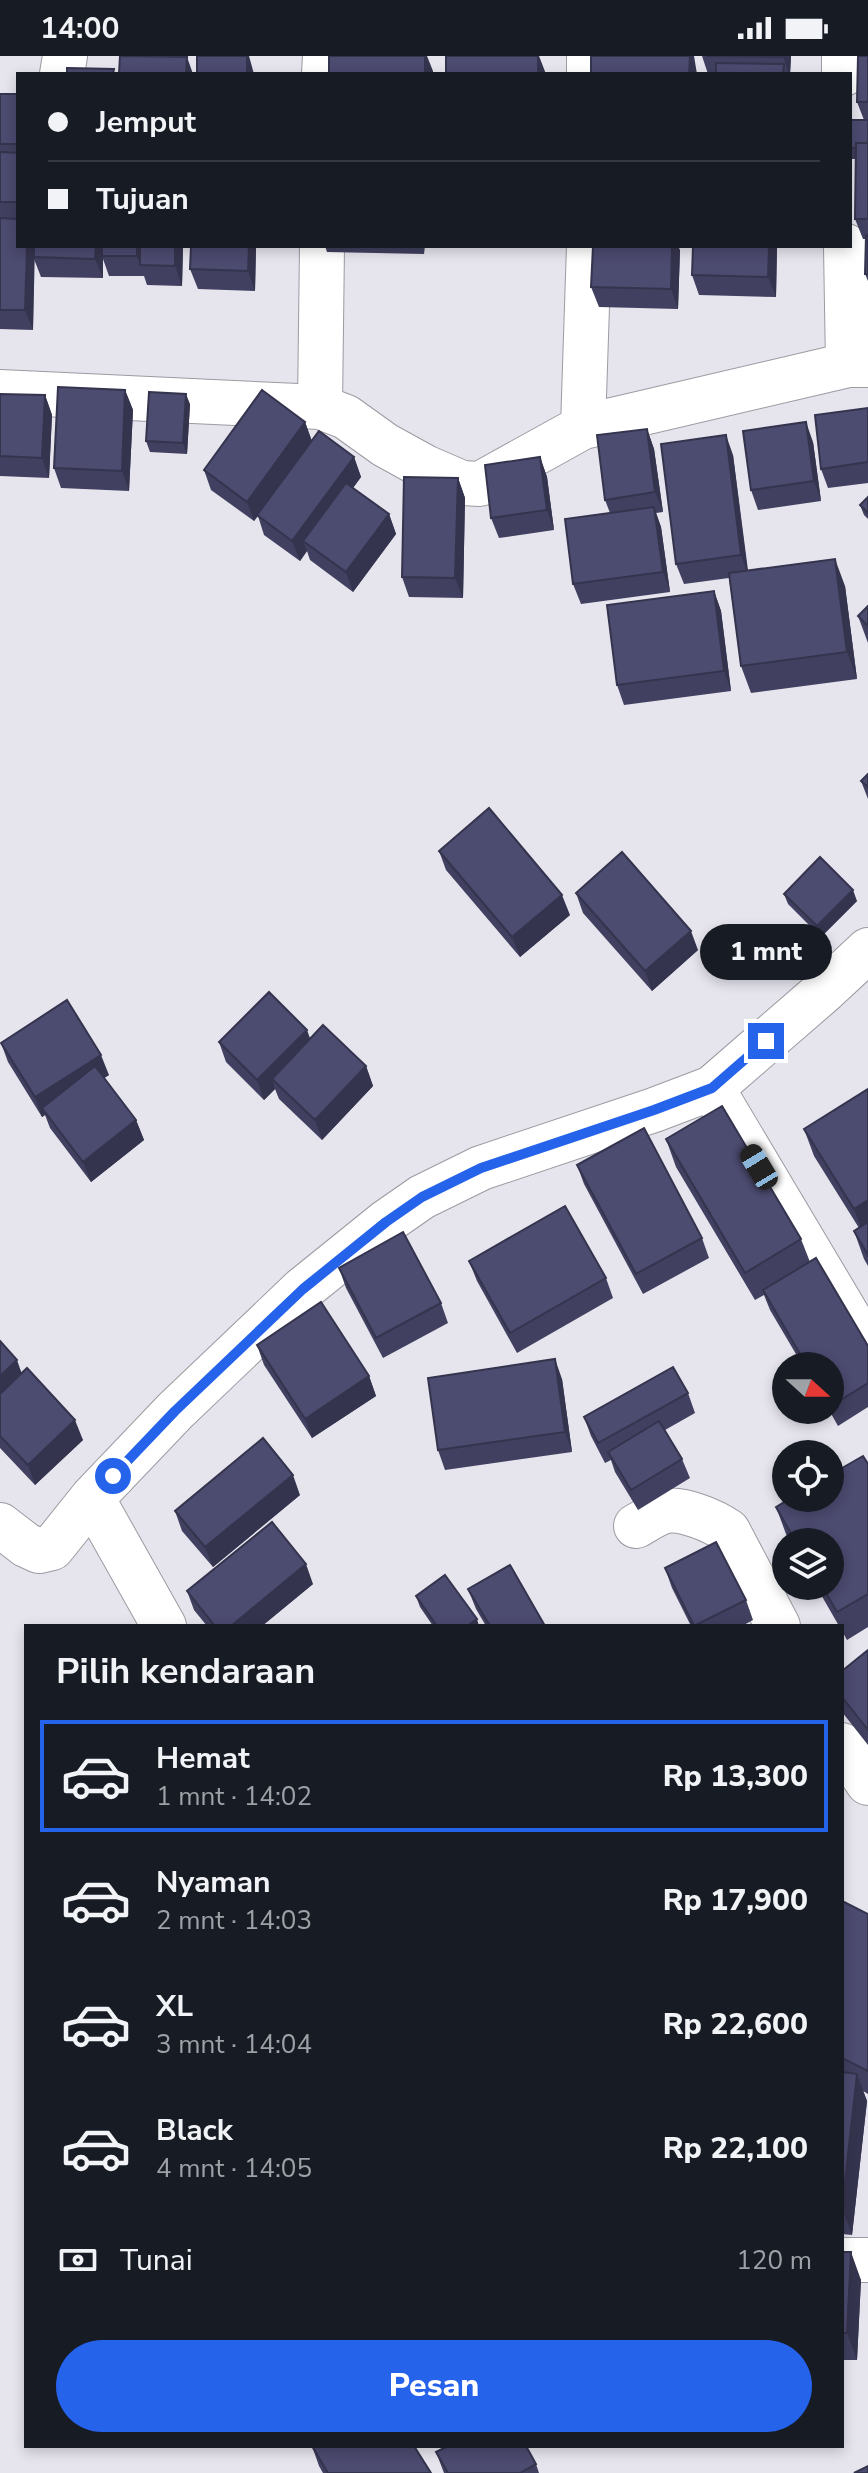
<!DOCTYPE html>
<html lang="id">
<head>
<meta charset="utf-8">
<style>
  body { margin:0; font-family:"Nunito Sans",sans-serif; background:#242831; color:#f1f3f6; height:100vh; display:flex; flex-direction:column; font-size:30px; white-space:nowrap }
  * { box-sizing:border-box; margin:0 }
  p { font-size:26px; color:#9ea1a6 }
  .icon { flex:none; width:44px; height:44px; fill:none; stroke:currentColor; stroke-width:2; stroke-linecap:round; stroke-linejoin:round }
  .map { position:relative; flex:1; overflow:hidden }
  .side { position:absolute; left:24px; top:1568px; width:820px; height:824px; display:flex; flex-direction:column; background:#171b24; border-radius:0px; box-shadow:0 4px 12px #0003 }
  .side>* { flex:none }
  .top-card { position:absolute; left:16px; top:16px; width:836px; height:176px; border-radius:0px; box-shadow:0 4px 12px #0003; display:grid; align-content:center; height:176px; padding:0 32px; background:#171b24 }
  .needle { width:52px; rotate:111deg }
  .buttons { position:absolute; left:772px; top:1296px; display:grid; gap:16px }
  .buttons a { display:grid; place-items:center; width:72px; height:72px; border-radius:50%; background:#171b24; box-shadow:0 4px 12px #0003; font-size:40px }
  .end { position:absolute; width:36px; height:36px; margin:-18px; border:10px solid #2563eb; background:#fff; box-shadow:0 0 0 4px #fff }
  .from { border-radius:50% }
  .bubble { position:absolute; height:56px; border-radius:28px; background:#171b24; box-shadow:0 4px 12px #0003; font-size:26px; font-weight:800; line-height:56px; text-align:center }
  .car { position:absolute; width:24px; height:48px; margin:-24px -12px; border-radius:10px; box-shadow:0 0 6px 2px #0007; background:linear-gradient(#222 24%,#8ab4d8 0 40%,#222 0 76%,#8ab4d8 0 86%,#222 0) }
  .top-card b { display:flex; align-items:center; gap:28px; height:76px; font-size:30px }
  .top-card b+b { border-top:2px solid #363941 }
  .top-card i { width:20px; height:20px; background:#f1f3f6 }
  ul { padding:0; list-style:none }
  li { display:flex; align-items:center; gap:24px; height:112px; margin:0 16px 12px; padding:0 16px; border:4px solid transparent; border-radius:0px }
  li div { flex:1 }
  li b { display:block; font-size:30px }
  li em { font-style:normal; font-weight:800 }
  li.on { border-color:#2563eb }
  li>.icon { width:72px; height:72px; stroke-width:1.5 }
  h2 { padding:0 32px; font-size:36px; line-height:96px }
  .pay { display:flex; align-items:center; gap:20px; height:88px; padding:0 32px; font-size:30px }
  .pay p { margin-inline-start:auto }
  .action { display:flex; gap:16px; margin-top:auto; padding:16px 32px }
  .action a { flex:1; height:92px; border-radius:48px; background:#2563eb; color:#fff; font-size:32px; font-weight:800; line-height:92px; text-align:center }
  .status { display:flex; justify-content:space-between; align-items:center; height:56px; padding:0 40px; background:#171b24; direction:ltr }
  .status svg { height:22px; fill:currentColor }
  .map>svg:first-child { display:block }
</style>
</head>
<body>
<div class="status"><b>14:00</b><svg viewBox="0 0 49 12"><path d="M0 12V9h3v3zM5 12V6h3v6zM10 12V3h3v9zM15 12V0h3v12zM26 1h20v11H26zM47 4h2v5h-2z"/></svg></div>
<div class="map">
<svg width="868" height="2417" viewBox="0 0 868 2417">
  <rect width="100%" height="100%" fill="#e6e5ee"/>
  <g fill="none" stroke-linecap="round" stroke-linejoin="round">
    <defs>
      <path id="minor" d="M 589,0 L 589,18
        M 844,0 L 844,18
        M 62,18 L 65,0
        M 324,18 L 325,0
        M 846,190 L 848,309
        M 0,336 L 320,351 L 346,361 L 385,389 L 425,411 L 462,427 L 480,428 L 583,371 L 848,309 L 868,309
        M 320,351 L 322,190
        M 583,371 L 589,190
        M 712,1032 L 868,1294
        M 92,1442 L 164,1570
        M 0,1469 L 26,1489 L 39,1495 L 52,1492 L 92,1442 L 175,1355 L 303,1233 L 386,1166 L 422,1141 L 481,1112 L 654,1054 L 712,1032 L 825,934 L 868,894
        M 636,1470 C 644,1466 656,1457 666,1455 C 683,1452 714,1465 728,1475 L 778,1570
        M 842,1689 L 868,1727
        M 842,2204 L 868,2204"/>
    </defs>
    <use href="#minor" stroke="#9b9ba2" stroke-width="46"/>
    <use href="#minor" stroke="#fff" stroke-width="44"/>
  </g>
  <path fill="#414060" d="M 702,0 L 791,0 L 790,18 L 708,18 Z
    M 868,0 L 868,225 L 865,218 L 866,183 L 863,183 L 855,163 L 856,103 L 850,103 L 850,64 L 864,64 L 857,46 Z
    M 0,38 L 18,38 L 18,190 L 183,190 L 182,230 L 147,229 L 144,220 L 109,220 L 103,203 L 103,222 L 41,221 L 34,203 L 33,274 L 0,273 Z
    M 256,190 L 255,235 L 198,233 L 190,213 Z
    M 325,190 L 425,190 L 424,198 L 327,196 Z
    M 463,190 L 537,190 L 537,192 Z
    M 777,190 L 776,241 L 699,239 L 692,219 Z
    M 680,194 L 678,253 L 599,251 L 591,231 Z
    M 125,334 L 133,354 L 129,435 L 61,432 L 54,412 Z
    M 0,338 L 45,339 L 52,359 L 49,422 L 0,420 Z
    M 190,348 L 187,398 L 150,396 L 146,385 Z
    M 868,352 L 868,427 L 828,432 L 821,413 Z
    M 305,366 L 312,385 L 354,401 L 361,421 L 353,432 L 389,458 L 396,478 L 353,536 L 310,504 L 307,495 L 300,505 L 264,479 L 258,460 L 254,465 L 211,434 L 204,414 Z
    M 647,373 L 654,393 L 663,456 L 656,457 L 661,471 L 670,536 L 581,548 L 573,528 L 610,457 L 605,444 Z
    M 813,386 L 821,445 L 758,454 L 751,434 Z
    M 733,399 L 748,514 L 845,530 L 857,623 L 751,637 L 741,610 L 729,522 L 684,528 L 676,508 Z
    M 540,401 L 547,421 L 554,474 L 499,482 L 491,462 Z
    M 458,422 L 465,442 L 463,542 L 409,541 L 402,521 Z
    M 868,441 L 868,463 L 864,459 L 860,449 Z
    M 714,535 L 721,555 L 731,635 L 624,649 L 617,629 Z
    M 868,550 L 868,587 L 858,560 Z
    M 868,718 L 868,743 L 861,725 Z
    M 439,795 L 570,859 L 520,901 L 446,814 Z
    M 576,837 L 698,894 L 652,935 L 583,857 Z
    M 784,838 L 857,845 L 821,881 L 788,848 Z
    M 310,982 L 366,1010 L 373,1030 L 322,1084 L 279,1043 L 275,1033 L 264,1044 L 226,1006 L 219,986 Z
    M 1,987 L 109,1019 L 104,1022 L 136,1064 L 144,1084 L 91,1126 L 50,1072 L 45,1059 L 42,1061 L 8,1006 Z
    M 868,1033 L 868,1210 L 864,1203 L 854,1175 L 859,1172 L 814,1100 L 804,1073 Z
    M 666,1083 L 801,1183 L 810,1206 L 868,1290 L 868,1351 L 838,1370 L 829,1354 L 830,1354 L 830,1310 L 803,1310 L 770,1254 L 764,1239 L 755,1244 L 676,1111 Z
    M 577,1109 L 702,1182 L 709,1202 L 643,1238 L 584,1128 Z
    M 469,1205 L 606,1222 L 613,1242 L 517,1297 L 477,1225 Z
    M 339,1212 L 441,1247 L 448,1267 L 383,1302 L 346,1232 Z
    M 0,1285 L 22,1317 L 83,1384 L 35,1429 L 0,1392 Z
    M 257,1289 L 369,1320 L 376,1340 L 312,1382 L 264,1309 Z
    M 562,1323 L 572,1396 L 445,1414 L 438,1394 Z
    M 688,1337 L 695,1357 L 665,1374 L 682,1403 L 690,1422 L 638,1454 L 615,1416 L 611,1404 L 605,1407 L 591,1380 L 584,1361 Z
    M 868,1408 L 868,1571 L 847,1584 L 842,1575 L 842,1570 L 839,1570 L 816,1530 L 830,1530 L 830,1486 L 790,1486 L 786,1478 L 776,1451 Z
    M 300,1439 L 213,1511 L 182,1475 L 175,1455 Z
    M 665,1512 L 746,1544 L 753,1564 L 742,1570 L 691,1570 L 672,1532 Z
    M 313,1528 L 262,1570 L 207,1570 L 194,1554 L 187,1535 Z
    M 468,1533 L 545,1570 L 486,1570 L 476,1553 Z
    M 416,1540 L 479,1570 L 433,1570 L 420,1551 Z
    M 868,1594 L 868,1689 L 842,1656 L 842,1615 Z
    M 842,1845 L 868,1858 L 868,2038 L 863,2035 L 867,2045 L 852,2179 L 842,2178 Z
    M 842,2196 L 861,2224 L 857,2304 L 842,2304 Z
    M 312,2390 L 431,2417 L 323,2417 L 319,2410 Z
    M 436,2396 L 536,2408 L 539,2417 L 444,2417 Z"/>
  <path fill="#35344e" d="M 247,0 L 249,0 L 254,18 L 247,18 Z
    M 425,0 L 427,0 L 433,15 L 433,18 L 425,18 Z
    M 538,0 L 539,0 L 546,18 L 538,18 Z
    M 690,0 L 694,0 L 697,18 L 689,18 Z
    M 783,0 L 791,0 L 790,18 L 789,18 Z
    M 187,1 L 193,18 L 186,18 Z
    M 27,190 L 35,190 L 33,274 L 25,254 Z
    M 96,190 L 103,190 L 102,200 L 103,203 L 103,222 L 95,203 Z
    M 137,190 L 145,190 L 140,209 L 137,200 Z
    M 175,190 L 183,190 L 182,230 L 175,210 Z
    M 249,190 L 256,190 L 255,235 L 248,215 Z
    M 672,190 L 678,190 L 680,194 L 678,253 L 671,233 Z
    M 769,190 L 777,190 L 776,241 L 768,221 Z
    M 125,334 L 133,354 L 129,435 L 122,415 Z
    M 186,338 L 190,348 L 187,398 L 183,387 Z
    M 45,339 L 52,359 L 49,422 L 42,402 Z
    M 305,366 L 312,386 L 254,465 L 247,446 Z
    M 806,366 L 813,386 L 821,445 L 814,425 Z
    M 647,373 L 654,393 L 663,456 L 655,436 Z
    M 726,379 L 733,399 L 748,519 L 741,499 Z
    M 354,401 L 361,421 L 310,490 L 303,485 L 307,495 L 300,505 L 292,485 Z
    M 540,401 L 547,421 L 554,474 L 547,454 Z
    M 458,422 L 465,442 L 463,542 L 455,522 Z
    M 654,451 L 661,471 L 670,536 L 663,516 Z
    M 389,458 L 396,478 L 353,536 L 346,516 Z
    M 835,503 L 845,530 L 857,623 L 847,596 Z
    M 714,535 L 721,555 L 731,635 L 724,615 Z
    M 853,834 L 857,845 L 821,881 L 817,870 Z
    M 562,839 L 570,859 L 520,901 L 512,881 Z
    M 691,875 L 698,894 L 652,935 L 645,915 Z
    M 307,974 L 314,993 L 272,1023 L 275,1033 L 264,1044 L 257,1024 Z
    M 101,999 L 109,1019 L 47,1058 L 42,1052 L 45,1059 L 42,1061 L 35,1041 Z
    M 366,1010 L 373,1030 L 322,1084 L 315,1064 Z
    M 136,1064 L 144,1084 L 91,1126 L 83,1106 Z
    M 868,1144 L 868,1178 L 864,1180 L 854,1153 Z
    M 555,1303 L 562,1323 L 572,1396 L 565,1376 Z
    M 17,1304 L 24,1324 L 0,1346 L 0,1320 Z
    M 369,1320 L 376,1340 L 312,1382 L 305,1363 Z
    M 75,1364 L 83,1384 L 35,1429 L 28,1409 Z
    M 293,1419 L 300,1439 L 213,1511 L 205,1491 Z
    M 306,1508 L 313,1528 L 262,1570 L 231,1570 Z
    M 477,1563 L 479,1570 L 467,1570 Z
    M 857,2018 L 867,2045 L 852,2179 L 842,2152 Z
    M 851,2196 L 861,2224 L 857,2304 L 847,2277 Z"/>
  <path fill="#4c4b70" stroke="#35344e" stroke-width="2" d="M 120,0 L 187,1 L 186,18 L 119,18 Z
    M 197,0 L 247,0 L 247,18 L 197,18 Z
    M 329,0 L 425,0 L 425,18 L 329,18 Z
    M 446,0 L 538,0 L 538,18 L 446,18 Z
    M 591,0 L 690,0 L 689,18 L 591,18 Z
    M 707,0 L 783,0 L 783,1 Z
    M 858,0 L 868,0 L 868,46 L 857,46 Z
    M 716,7 L 784,8 L 783,18 L 716,18 Z
    M 67,12 L 114,13 L 113,18 L 67,18 Z
    M 0,38 L 18,38 L 18,88 L 0,88 Z
    M 850,64 L 868,64 L 868,87 L 856,87 L 856,92 L 850,92 Z
    M 856,87 L 868,87 L 868,163 L 855,163 Z
    M 0,96 L 18,97 L 18,146 L 0,146 Z
    M 0,162 L 18,163 L 18,190 L 27,190 L 25,254 L 0,254 Z
    M 866,179 L 868,179 L 868,218 L 865,218 Z
    M 34,190 L 96,190 L 95,203 L 34,201 Z
    M 102,190 L 137,190 L 137,200 L 102,200 Z
    M 140,190 L 175,190 L 175,210 L 140,209 Z
    M 191,190 L 249,190 L 248,215 L 190,213 Z
    M 593,190 L 672,190 L 671,233 L 591,231 Z
    M 693,190 L 769,190 L 768,221 L 692,219 Z
    M 58,331 L 125,334 L 122,415 L 54,412 Z
    M 262,334 L 305,366 L 247,446 L 204,414 Z
    M 149,336 L 186,338 L 183,387 L 146,385 Z
    M 0,338 L 45,339 L 42,402 L 0,400 Z
    M 868,352 L 868,406 L 821,413 L 815,359 Z
    M 806,366 L 814,425 L 751,434 L 743,375 Z
    M 647,373 L 655,436 L 605,444 L 597,379 Z
    M 319,375 L 354,401 L 292,485 L 257,459 Z
    M 726,379 L 741,499 L 676,508 L 661,388 Z
    M 540,401 L 547,454 L 491,462 L 485,409 Z
    M 404,421 L 458,422 L 455,522 L 402,521 Z
    M 346,427 L 389,458 L 346,516 L 303,485 Z
    M 868,441 L 868,457 L 860,449 Z
    M 654,451 L 663,516 L 573,528 L 565,463 Z
    M 835,503 L 847,596 L 741,610 L 729,517 Z
    M 714,535 L 724,615 L 617,629 L 607,549 Z
    M 868,550 L 868,570 L 858,560 Z
    M 868,718 L 868,731 L 861,725 Z
    M 489,752 L 562,839 L 512,881 L 439,795 Z
    M 622,796 L 691,875 L 645,915 L 576,837 Z
    M 820,801 L 853,834 L 817,870 L 784,838 Z
    M 269,936 L 307,974 L 257,1024 L 219,986 Z
    M 67,944 L 101,999 L 35,1041 L 1,987 Z
    M 323,969 L 366,1010 L 315,1064 L 272,1023 Z
    M 95,1010 L 136,1064 L 83,1106 L 42,1052 Z
    M 868,1033 L 868,1144 L 854,1153 L 804,1073 Z
    M 722,1050 L 801,1183 L 745,1217 L 666,1083 Z
    M 644,1072 L 702,1182 L 636,1218 L 577,1109 Z
    M 565,1150 L 606,1222 L 510,1277 L 469,1205 Z
    M 868,1166 L 868,1199 L 854,1175 Z
    M 403,1176 L 441,1247 L 376,1282 L 339,1212 Z
    M 816,1202 L 868,1290 L 868,1327 L 831,1350 L 830,1310 L 807,1310 L 763,1234 Z
    M 321,1246 L 369,1320 L 305,1363 L 257,1289 Z
    M 0,1285 L 17,1304 L 0,1320 Z
    M 555,1303 L 565,1376 L 438,1394 L 428,1322 Z
    M 673,1311 L 688,1337 L 598,1387 L 584,1361 Z
    M 27,1312 L 75,1364 L 28,1409 L 0,1380 L 0,1338 Z
    M 659,1365 L 682,1403 L 631,1434 L 608,1396 Z
    M 263,1382 L 293,1419 L 205,1491 L 175,1455 Z
    M 863,1400 L 868,1408 L 868,1538 L 837,1556 L 822,1530 L 830,1530 L 830,1486 L 796,1486 L 776,1451 L 791,1442 L 830,1442 L 830,1419 Z
    M 272,1466 L 306,1508 L 231,1570 L 215,1570 L 187,1535 Z
    M 716,1486 L 746,1544 L 694,1570 L 665,1512 Z
    M 510,1509 L 545,1570 L 490,1570 L 468,1533 Z
    M 445,1519 L 477,1563 L 467,1570 L 437,1570 L 416,1540 Z
    M 868,1594 L 868,1674 L 842,1641 L 842,1615 Z
    M 842,1845 L 868,1858 L 868,2015 L 842,2002 Z
    M 842,2016 L 857,2018 L 842,2152 Z
    M 842,2196 L 851,2196 L 847,2277 L 842,2277 Z
    M 312,2390 L 414,2390 L 431,2417 L 328,2417 Z
    M 448,2390 L 526,2390 L 536,2408 L 520,2417 L 448,2417 L 436,2396 Z
    M 868,2410 L 868,2417 L 854,2417 Z"/>
  <g fill="none" stroke-linecap="round" stroke-linejoin="round">
    <path stroke="#2563eb" stroke-width="10" d="M 113,1420 L 175,1355 L 303,1233 L 386,1166 L 422,1141 L 481,1112 L 654,1054 L 712,1032 L 766,985"/>
  </g>
</svg>
<div class="buttons">
<a><svg class="needle" viewBox="-14 -14 28 28"><path d="M0-13l5 13h-10z" fill="#e53935"/><path d="M0 13l5-13h-10z" fill="#9ea1a6"/></svg></a>
<a><svg class="icon" aria-label="locate" viewBox="0 0 24 24"><circle cx="12" cy="12" r="6"/><path d="M12 2v4M12 18v4M2 12h4M18 12h4"/></svg></a>
<a><svg class="icon" aria-label="layers" viewBox="0 0 24 24"><path d="M12 4l9 5-9 5-9-5zM3 14l9 5 9-5"/></svg></a>
</div>
<i class="end from" style="left:113px;top:1420px"></i>
<i class="end" style="left:766px;top:985px"></i>
<div class="bubble" style="left:700px;top:868px;width:132px">1 mnt</div>
<i class="car" style="left:759px;top:1111px;rotate:329deg"></i>
<div class="top-card">
<b><i class="from"></i>Jemput</b>
<b><i></i>Tujuan</b>
</div>
<section class="side">
<h2>Pilih kendaraan</h2>
<ul>
<li class="on"><svg class="icon" aria-label="car" viewBox="0 0 24 24"><path d="M5 17H2v-5l4-1 3-4h7l3 4 3 1v5h-3M9 17h6M6 11h13"/><circle cx="7" cy="17" r="2"/><circle cx="17" cy="17" r="2"/></svg><div><b>Hemat</b><p>1 mnt · 14:02</p></div><em>Rp 13,300</em></li>
<li><svg class="icon" aria-label="car" viewBox="0 0 24 24"><path d="M5 17H2v-5l4-1 3-4h7l3 4 3 1v5h-3M9 17h6M6 11h13"/><circle cx="7" cy="17" r="2"/><circle cx="17" cy="17" r="2"/></svg><div><b>Nyaman</b><p>2 mnt · 14:03</p></div><em>Rp 17,900</em></li>
<li><svg class="icon" aria-label="car" viewBox="0 0 24 24"><path d="M5 17H2v-5l4-1 3-4h7l3 4 3 1v5h-3M9 17h6M6 11h13"/><circle cx="7" cy="17" r="2"/><circle cx="17" cy="17" r="2"/></svg><div><b>XL</b><p>3 mnt · 14:04</p></div><em>Rp 22,600</em></li>
<li><svg class="icon" aria-label="car" viewBox="0 0 24 24"><path d="M5 17H2v-5l4-1 3-4h7l3 4 3 1v5h-3M9 17h6M6 11h13"/><circle cx="7" cy="17" r="2"/><circle cx="17" cy="17" r="2"/></svg><div><b>Black</b><p>4 mnt · 14:05</p></div><em>Rp 22,100</em></li>
</ul>
<div class="pay"><svg class="icon" aria-label="cash" viewBox="0 0 24 24"><path d="M3 7h18v10H3z"/><circle cx="12" cy="12" r="2"/></svg>Tunai<p>120 m</p></div>
<div class="action"><a>Pesan</a></div>
</section>
</div>
</body>
</html>
